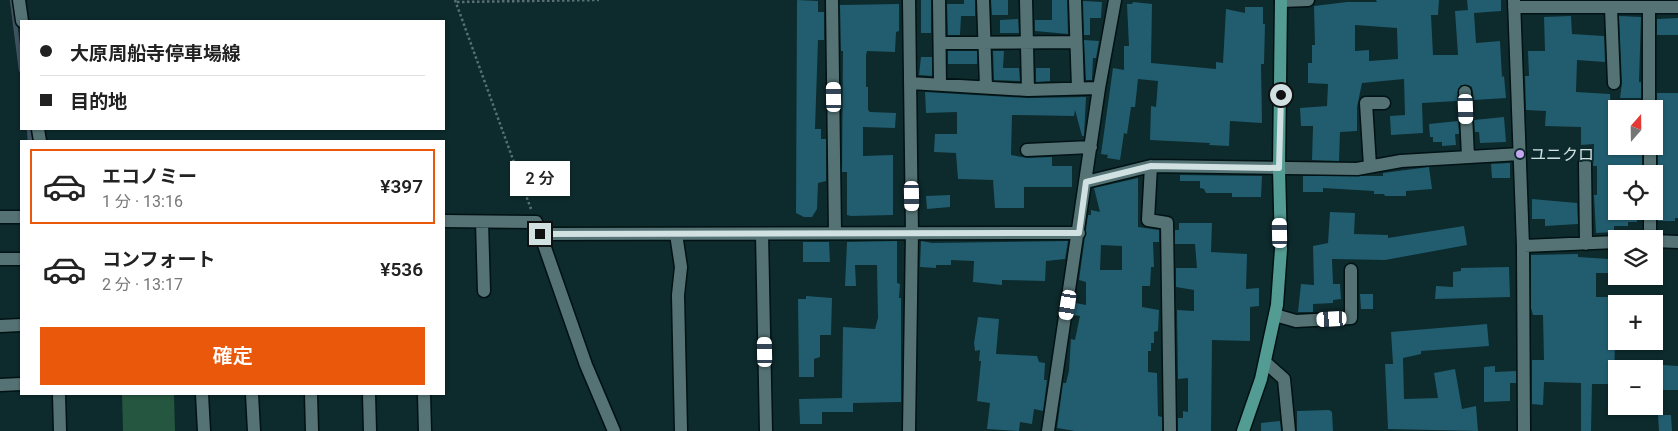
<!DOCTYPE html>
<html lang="ja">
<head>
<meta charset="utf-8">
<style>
  body { margin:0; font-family:Roboto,"Noto Sans JP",sans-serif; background:#f6f6f6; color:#222; height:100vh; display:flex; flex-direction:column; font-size:19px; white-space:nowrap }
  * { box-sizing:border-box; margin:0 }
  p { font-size:16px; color:#767676 }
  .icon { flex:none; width:28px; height:28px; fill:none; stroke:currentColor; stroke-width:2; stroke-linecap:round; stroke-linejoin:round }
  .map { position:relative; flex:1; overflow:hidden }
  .side { position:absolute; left:20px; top:140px; width:425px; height:255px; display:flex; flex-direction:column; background:#fff; border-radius:0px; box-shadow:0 1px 4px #0004 }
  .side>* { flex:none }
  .banner { position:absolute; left:20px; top:20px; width:425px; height:110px; border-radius:0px; box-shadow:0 1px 4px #0004; display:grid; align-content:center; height:110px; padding:0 20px; background:#fff }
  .needle { width:32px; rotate:20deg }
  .fabs { position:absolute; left:1608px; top:100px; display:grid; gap:10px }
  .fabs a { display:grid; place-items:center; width:55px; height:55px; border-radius:0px; background:#fff; box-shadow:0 1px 4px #0004; font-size:25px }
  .end { position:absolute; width:22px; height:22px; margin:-11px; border:6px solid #d1e1e2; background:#111; box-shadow:0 0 0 2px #111 }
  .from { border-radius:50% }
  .bubble { position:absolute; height:35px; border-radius:0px; background:#fff; box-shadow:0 1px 4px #0004; font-size:16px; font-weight:600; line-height:35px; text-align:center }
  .car { position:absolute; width:15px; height:30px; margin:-15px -8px; border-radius:6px; box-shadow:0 0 4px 1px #0007; background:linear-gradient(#fff 24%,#345 0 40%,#fff 0 76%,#345 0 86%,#fff 0) }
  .banner b { display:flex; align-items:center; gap:18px; height:48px; font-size:19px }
  .banner b+b { border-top:1px solid #e0e0e0 }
  .banner i { width:12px; height:12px; background:#222 }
  ul { padding:9px 0 0; list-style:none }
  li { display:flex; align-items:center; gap:15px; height:75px; margin:0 10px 8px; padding:0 10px; border:2px solid transparent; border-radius:0px }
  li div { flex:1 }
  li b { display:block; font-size:19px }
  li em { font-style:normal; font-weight:600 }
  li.on { border-color:#ea580c }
  li>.icon { width:45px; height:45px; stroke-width:1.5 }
  .primary-button { display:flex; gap:10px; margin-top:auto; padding:10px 20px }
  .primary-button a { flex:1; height:58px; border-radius:0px; background:#ea580c; color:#fff; font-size:20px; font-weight:600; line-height:58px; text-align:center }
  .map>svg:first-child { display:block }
</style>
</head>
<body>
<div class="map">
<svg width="1678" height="431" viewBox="0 0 1678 431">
  <rect width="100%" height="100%" fill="#0d2a2c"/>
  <path fill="#25563f" d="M 122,394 L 174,394 L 175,431 L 123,431 Z"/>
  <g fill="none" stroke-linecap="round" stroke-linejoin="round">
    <path stroke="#3f5360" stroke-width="4.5" d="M 12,0 L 21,70
      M 29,129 L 30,141"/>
  </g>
  <path fill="#215d6f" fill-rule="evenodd" d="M 797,0 L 818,1 L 818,12 L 824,12 L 824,40 L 818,40 L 815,129 L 821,129 L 821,139 L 826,139 L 826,181 L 818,183 L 817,209 L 812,217 L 804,217 L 796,213 Z
    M 921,0 L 931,0 L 931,33 L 921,33 Z
    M 964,0 L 975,0 L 975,16 L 961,16 L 960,35 L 948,35 L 947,4 L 964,4 Z
    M 991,0 L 1008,0 L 1008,15 L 992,15 Z
    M 1052,0 L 1067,0 L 1068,34 L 1035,31 L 1035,20 L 1052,20 Z
    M 1376,0 L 1439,0 L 1438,15 L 1431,15 L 1433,55 L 1458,55 L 1455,11 L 1468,10 L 1467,0 L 1501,0 L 1501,11 L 1474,13 L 1476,43 L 1500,41 L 1502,77 L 1504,76 L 1506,98 L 1474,100 L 1472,87 L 1468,85 L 1461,85 L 1458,89 L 1457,101 L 1422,103 L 1423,133 L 1391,135 L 1390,116 L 1405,115 L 1404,79 L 1362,83 L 1357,107 L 1357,131 L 1340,132 L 1339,161 L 1312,160 L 1313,126 L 1301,126 L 1300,108 L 1327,106 L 1328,84 L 1308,83 L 1308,63 L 1312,63 L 1312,45 L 1315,45 L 1314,6 L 1347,2 L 1377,2 ZM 1355,25 L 1397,28 L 1398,59 L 1369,61 L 1369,50 L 1355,51 Z
    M 1083,1 L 1102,2 L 1101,18 L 1090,18 L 1090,35 L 1084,35 Z
    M 1133,2 L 1152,4 L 1151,63 L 1216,69 L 1216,62 L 1223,63 L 1226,9 L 1245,13 L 1245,7 L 1263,7 L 1263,24 L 1265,24 L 1264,64 L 1261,64 L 1262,123 L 1230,121 L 1229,146 L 1209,145 L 1210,143 L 1150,140 L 1151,106 L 1156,107 L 1158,81 L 1138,79 L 1135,107 L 1131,107 L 1127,134 L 1124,133 L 1120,160 L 1107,158 L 1108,155 L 1101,154 L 1113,68 L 1124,70 L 1124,46 L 1129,46 L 1127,4 L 1132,4 Z
    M 899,4 L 899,31 L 896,32 L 895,52 L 867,51 L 866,55 L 866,87 L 868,87 L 868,110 L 870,112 L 896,113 L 895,128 L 863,127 L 863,156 L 893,155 L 893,215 L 851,216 L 847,215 L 847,172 L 842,172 L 843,51 L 841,51 L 840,5 Z
    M 1571,16 L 1572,34 L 1604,36 L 1605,62 L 1577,60 L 1576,92 L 1610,94 L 1613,146 L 1642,146 L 1642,174 L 1614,174 L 1613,211 L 1637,211 L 1637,222 L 1628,222 L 1628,226 L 1614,226 L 1614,232 L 1596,233 L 1594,195 L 1597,195 L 1597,166 L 1593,166 L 1594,144 L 1581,145 L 1581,127 L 1545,126 L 1546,111 L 1526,110 L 1525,76 L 1529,76 L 1528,51 L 1545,51 L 1544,17 Z
    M 1619,16 L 1641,17 L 1639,82 L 1641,82 L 1641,98 L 1620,98 L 1622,83 Z
    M 1678,18 L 1678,35 L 1657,35 L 1657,19 Z
    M 1018,19 L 1019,33 L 1000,33 L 1000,20 Z
    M 1084,40 L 1099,41 L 1096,58 L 1093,58 L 1092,80 L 1086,80 Z
    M 948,51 L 977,51 L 977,64 L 948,64 Z
    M 993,51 L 1004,51 L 1003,68 L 1019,68 L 1020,81 L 994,80 Z
    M 921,57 L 932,57 L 932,76 L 919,75 Z
    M 1036,68 L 1050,68 L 1050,81 L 1036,82 Z
    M 925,92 L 1028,98 L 1086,97 L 1084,136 L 1082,136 L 1075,110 L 1074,116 L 1012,115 L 1011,155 L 1027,158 L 1052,157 L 1052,166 L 1072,166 L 1072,187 L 1024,187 L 1024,208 L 995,208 L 993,180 L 958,179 L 956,153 L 934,152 L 935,134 L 957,134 L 957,112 L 926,113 Z
    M 1657,93 L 1678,93 L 1678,218 L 1675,218 L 1675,221 L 1658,221 L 1657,202 L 1660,202 L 1661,174 L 1658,174 Z
    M 1504,117 L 1506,142 L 1480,143 L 1479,132 L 1475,132 L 1474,120 Z
    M 1458,121 L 1459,134 L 1455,134 L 1456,145 L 1442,146 L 1442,142 L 1433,142 L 1433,137 L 1430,137 L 1429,124 Z
    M 1510,163 L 1510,178 L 1492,178 L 1491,164 Z
    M 1429,167 L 1432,189 L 1406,191 L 1406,196 L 1385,196 L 1384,194 L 1374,194 L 1374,191 L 1323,188 L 1323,192 L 1303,192 L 1303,176 L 1383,176 L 1383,173 Z
    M 1180,175 L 1262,176 L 1261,197 L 1232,197 L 1232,193 L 1206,193 L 1204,189 L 1200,188 L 1200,181 L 1180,181 Z
    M 1138,178 L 1138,227 L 1159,230 L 1159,242 L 1153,242 L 1154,267 L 1151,267 L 1150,286 L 1142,286 L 1142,307 L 1159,310 L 1158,331 L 1154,332 L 1154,343 L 1151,343 L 1151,351 L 1148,351 L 1148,372 L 1157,373 L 1158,416 L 1162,417 L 1162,431 L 1075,431 L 1057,428 L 1063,383 L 1066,383 L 1069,371 L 1071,339 L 1075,340 L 1080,316 L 1073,315 L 1075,303 L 1086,305 L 1086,282 L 1079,280 L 1088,215 L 1091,215 L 1091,210 L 1100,212 L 1094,188 ZM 1101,245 L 1122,246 L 1122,270 L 1100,270 Z
    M 950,195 L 950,207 L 927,209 L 926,196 Z
    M 1532,199 L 1577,203 L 1578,224 L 1545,226 L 1545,219 L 1532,219 Z
    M 1330,212 L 1355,213 L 1354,234 L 1388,235 L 1388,238 L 1464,226 L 1467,245 L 1385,260 L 1332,259 L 1333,284 L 1340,284 L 1341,299 L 1333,300 L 1333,303 L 1313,304 L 1313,312 L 1298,312 L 1301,284 L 1314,285 L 1313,246 L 1328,243 Z
    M 1179,223 L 1212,223 L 1211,252 L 1247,254 L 1246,289 L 1259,288 L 1259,306 L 1250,307 L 1250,341 L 1212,340 L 1211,431 L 1178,431 L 1178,418 L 1183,418 L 1183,411 L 1188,412 L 1188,378 L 1178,379 L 1177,310 L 1194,311 L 1194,290 L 1176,287 L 1176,268 L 1197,268 L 1195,244 L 1175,244 L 1175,230 L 1179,230 Z
    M 897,241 L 897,283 L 900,284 L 899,298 L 901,298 L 901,402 L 853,403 L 853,412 L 822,412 L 822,424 L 800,424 L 799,399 L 842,398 L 843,327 L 875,329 L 878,318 L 877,265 L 855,265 L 856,286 L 845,286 L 847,242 Z
    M 921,241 L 932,243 L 1068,241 L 1065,259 L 1046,261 L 1045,281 L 1002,280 L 1002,285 L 973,282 L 974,261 L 951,260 L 951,265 L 936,265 L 936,268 L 920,267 Z
    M 803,242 L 829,242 L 830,262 L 803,262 Z
    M 1578,254 L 1578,257 L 1609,259 L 1609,273 L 1596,273 L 1596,297 L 1616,297 L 1614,384 L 1592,384 L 1591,431 L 1581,431 L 1581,383 L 1544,382 L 1543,405 L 1532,404 L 1532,360 L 1544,360 L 1543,315 L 1533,315 L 1531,308 L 1531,255 Z
    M 1509,267 L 1510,297 L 1435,299 L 1436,286 L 1453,287 L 1453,272 L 1461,271 L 1461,268 Z
    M 1360,294 L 1373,294 L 1373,309 L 1361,309 Z
    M 806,296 L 832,298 L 831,335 L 820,335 L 820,357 L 814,359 L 814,377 L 799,377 L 798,299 L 806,299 Z
    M 978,317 L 999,319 L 996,354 L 1037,356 L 1039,362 L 1045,363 L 1044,380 L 1047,380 L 1043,411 L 1034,409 L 1032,424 L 1020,422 L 1019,431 L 987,429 L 990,403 L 977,401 L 981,361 L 979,361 L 980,350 L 975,351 L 974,343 Z
    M 1487,324 L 1489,346 L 1421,351 L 1421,354 L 1403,358 L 1404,399 L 1438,398 L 1434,373 L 1455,369 L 1462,409 L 1476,406 L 1478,431 L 1388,429 L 1385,364 L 1393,364 L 1391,332 Z
    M 1663,365 L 1678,366 L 1678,390 L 1658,390 L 1658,368 L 1663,368 Z
    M 1495,366 L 1495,372 L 1516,371 L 1516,383 L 1510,383 L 1510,401 L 1484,402 L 1484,367 Z
    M 1329,410 L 1332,412 L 1333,431 L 1297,431 L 1297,411 Z
    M 1658,415 L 1671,415 L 1672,431 L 1659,431 Z
    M 1280,421 L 1281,431 L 1261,431 L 1261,423 Z"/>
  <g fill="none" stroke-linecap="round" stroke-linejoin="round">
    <defs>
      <path id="minor" d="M 19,0 L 22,21
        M 832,0 L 835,233
        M 939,0 L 940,84
        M 983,0 L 986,87
        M 1026,0 L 1028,90
        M 1075,0 L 1078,88
        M 1514,0 L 1523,246 L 1524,431
        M 1281,1 L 1308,0
        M 1514,7 L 1678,7
        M 1611,8 L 1614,83
        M 1649,9 L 1649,109
        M 940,43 L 1076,42
        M 910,83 L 1028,90 L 1099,88
        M 1465,92 L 1468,157
        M 38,129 L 40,141
        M 1650,146 L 1650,174
        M 1027,150 L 1091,147
        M 1585,163 L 1586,244
        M 1151,166 L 1148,220 L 1167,223 L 1170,431
        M 1370,166 L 1366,103 L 1384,103
        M 1086,182 L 1151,166 L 1357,169 L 1401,161 L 1520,154
        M 1650,211 L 1650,239
        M 0,217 L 21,217
        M 444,221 L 536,222 L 586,365 L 614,431
        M 482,222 L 484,291
        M 540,234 L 1079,233
        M 676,234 L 681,267 L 678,295 L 681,431
        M 762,234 L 766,431
        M 1654,241 L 1678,242
        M 1523,246 L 1616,242
        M 0,259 L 21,259
        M 1275,315 L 1296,321 L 1351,318 L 1351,270
        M 0,326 L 21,325
        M 1265,362 L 1284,379 L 1289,431
        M 0,385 L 21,384
        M 59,394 L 60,431
        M 202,394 L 204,431
        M 252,394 L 254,431
        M 311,394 L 312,431
        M 369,394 L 370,431
        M 424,394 L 425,431
        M 909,431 L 912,233 L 909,0
        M 1048,431 L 1099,88 L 1115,0"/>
      <path id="major" d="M 1243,431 L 1261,379 L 1277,305 L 1281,249 L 1279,168 L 1281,0"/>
    </defs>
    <use href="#minor" stroke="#001213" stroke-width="15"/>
    <use href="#major" stroke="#001213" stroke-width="15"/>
    <path stroke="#587072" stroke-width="2.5" stroke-dasharray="2.5 2.5" stroke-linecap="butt" d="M 455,0 L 531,209
      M 457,2 L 599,0"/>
    <use href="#minor" stroke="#557375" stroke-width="12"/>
    <use href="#major" stroke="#539c93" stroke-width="12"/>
  </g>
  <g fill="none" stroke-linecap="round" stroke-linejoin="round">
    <path stroke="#d1e1e2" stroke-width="6" d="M 540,234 L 1079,233 L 1086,182 L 1151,166 L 1279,168 L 1281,95"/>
  </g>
  <circle fill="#c6a6f0" stroke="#0d2a2c" stroke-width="2" cx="1520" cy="154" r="5"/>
  <g text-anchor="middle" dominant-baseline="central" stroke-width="4" stroke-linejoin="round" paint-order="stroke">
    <g font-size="16" fill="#d1e1e2" stroke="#0d2a2c" text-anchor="start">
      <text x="1530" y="154">ユニクロ</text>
    </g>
  </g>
</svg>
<div class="fabs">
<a><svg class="needle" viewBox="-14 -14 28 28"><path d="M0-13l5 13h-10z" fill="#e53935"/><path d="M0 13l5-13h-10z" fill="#767676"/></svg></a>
<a><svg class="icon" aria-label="locate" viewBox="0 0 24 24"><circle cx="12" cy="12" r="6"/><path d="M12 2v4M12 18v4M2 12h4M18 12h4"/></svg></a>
<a><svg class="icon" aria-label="layers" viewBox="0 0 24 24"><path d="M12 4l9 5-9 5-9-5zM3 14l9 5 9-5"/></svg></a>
<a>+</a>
<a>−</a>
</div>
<i class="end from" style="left:1281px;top:95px"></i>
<i class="end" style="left:540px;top:234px"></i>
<div class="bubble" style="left:510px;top:161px;width:60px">2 分</div>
<i class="car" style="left:834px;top:97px;rotate:359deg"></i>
<i class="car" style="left:1466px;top:109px;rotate:178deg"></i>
<i class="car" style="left:912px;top:196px;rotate:179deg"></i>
<i class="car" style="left:1280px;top:233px;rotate:359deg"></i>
<i class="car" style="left:1068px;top:305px;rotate:189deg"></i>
<i class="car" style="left:1332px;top:319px;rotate:267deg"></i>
<i class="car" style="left:765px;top:352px;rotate:359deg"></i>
<div class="banner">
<b><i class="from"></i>大原周船寺停車場線</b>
<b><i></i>目的地</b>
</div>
<section class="side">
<ul>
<li class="on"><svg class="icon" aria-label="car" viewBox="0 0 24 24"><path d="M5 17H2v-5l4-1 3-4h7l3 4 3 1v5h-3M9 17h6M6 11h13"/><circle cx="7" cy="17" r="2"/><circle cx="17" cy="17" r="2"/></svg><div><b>エコノミー</b><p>1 分 · 13:16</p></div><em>¥397</em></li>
<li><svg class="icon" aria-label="car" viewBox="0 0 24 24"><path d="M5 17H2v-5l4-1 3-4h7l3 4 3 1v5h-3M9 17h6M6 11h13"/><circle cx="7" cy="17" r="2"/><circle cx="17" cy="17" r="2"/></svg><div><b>コンフォート</b><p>2 分 · 13:17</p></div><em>¥536</em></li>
</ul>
<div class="primary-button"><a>確定</a></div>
</section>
</div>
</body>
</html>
